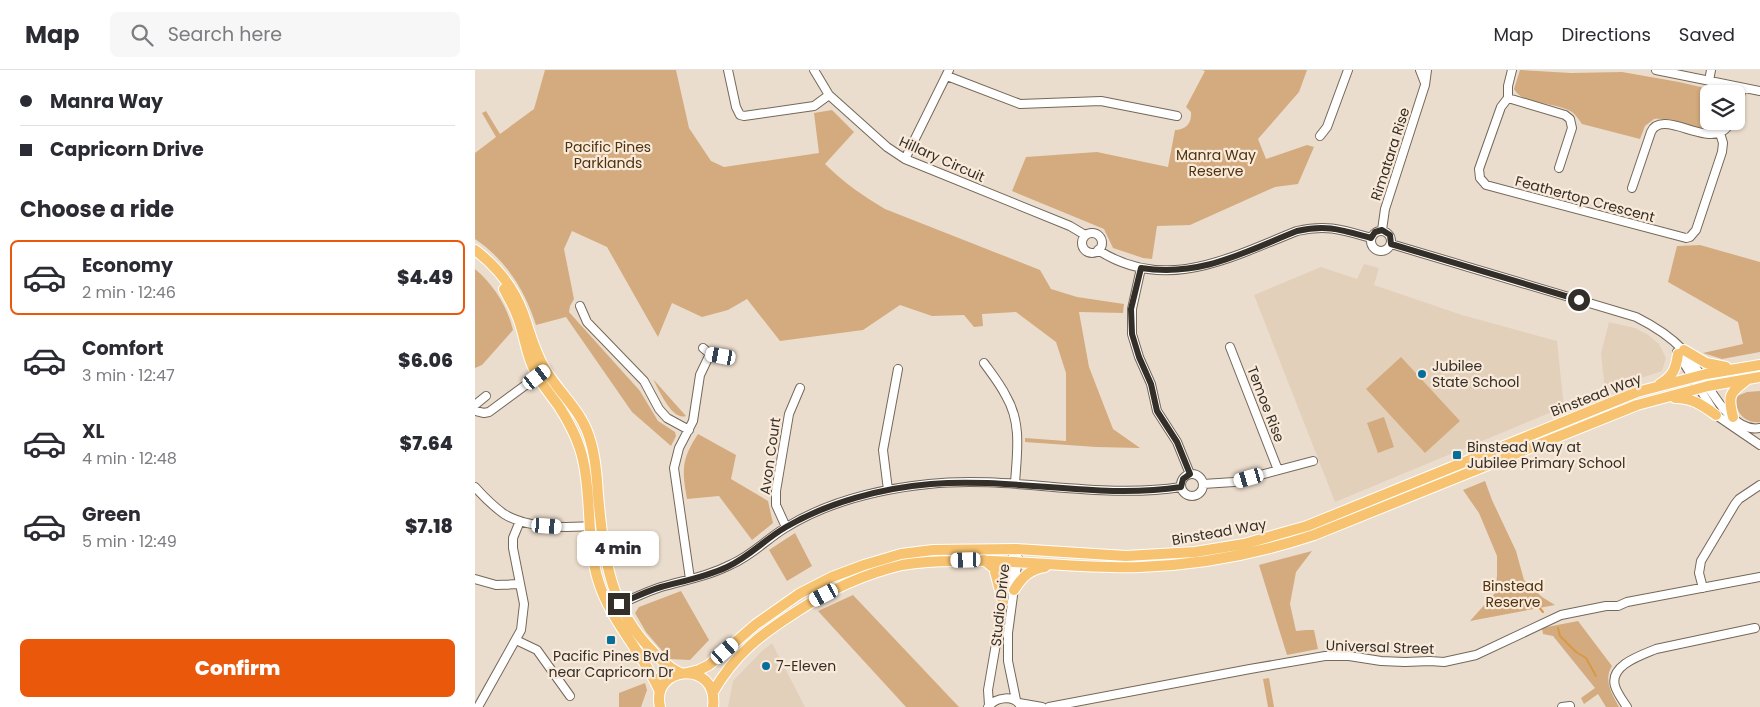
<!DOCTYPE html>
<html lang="en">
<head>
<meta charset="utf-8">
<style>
  body { margin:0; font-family:Poppins,sans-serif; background:#f7f7f7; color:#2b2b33; height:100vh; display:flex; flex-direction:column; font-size:19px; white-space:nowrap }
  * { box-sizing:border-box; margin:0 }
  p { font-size:16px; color:#7c7c81 }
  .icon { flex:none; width:28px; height:28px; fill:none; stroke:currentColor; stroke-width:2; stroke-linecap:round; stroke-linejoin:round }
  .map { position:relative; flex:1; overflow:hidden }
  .sheet { display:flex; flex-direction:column; background:#fff; width:475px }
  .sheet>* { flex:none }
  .top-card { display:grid; align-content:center; height:110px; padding:0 20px; background:#fff }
  .tools { position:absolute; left:1225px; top:15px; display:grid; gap:10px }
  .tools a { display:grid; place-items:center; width:45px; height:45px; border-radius:8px; background:#fff; box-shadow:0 1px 4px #0004; font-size:25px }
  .end { position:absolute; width:22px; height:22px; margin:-11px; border:6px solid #332e28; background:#fff; box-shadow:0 0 0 2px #fff }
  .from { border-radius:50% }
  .bubble { position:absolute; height:35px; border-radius:8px; background:#fff; box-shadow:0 1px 4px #0004; font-size:16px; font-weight:800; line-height:35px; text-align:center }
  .car { position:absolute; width:15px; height:30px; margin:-15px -8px; border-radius:6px; box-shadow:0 0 4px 1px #0007; background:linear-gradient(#fff 24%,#345 0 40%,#fff 0 76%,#345 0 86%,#fff 0) }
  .top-card b { display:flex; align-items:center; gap:18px; height:48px; font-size:19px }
  .top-card b+b { border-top:1px solid #e1e1e2 }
  .top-card i { width:12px; height:12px; background:#2b2b33 }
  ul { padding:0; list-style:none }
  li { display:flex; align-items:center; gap:15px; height:75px; margin:0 10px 8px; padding:0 10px; border:2px solid transparent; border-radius:8px }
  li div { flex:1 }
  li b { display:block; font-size:19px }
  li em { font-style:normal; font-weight:800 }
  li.current { border-color:#ea580c }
  li>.icon { width:45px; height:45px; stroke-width:1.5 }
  h2 { padding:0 20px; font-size:22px; line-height:60px }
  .primary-button { display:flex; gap:10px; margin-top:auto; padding:10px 20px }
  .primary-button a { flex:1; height:58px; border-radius:8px; background:#ea580c; color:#fff; font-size:20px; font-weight:800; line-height:58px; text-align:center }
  header { display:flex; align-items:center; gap:30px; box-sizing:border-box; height:70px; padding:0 25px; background:#fff; border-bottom:1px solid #e1e1e2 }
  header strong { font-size:24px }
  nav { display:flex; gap:28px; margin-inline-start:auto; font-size:18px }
  .search { width:350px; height:45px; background:#f7f7f7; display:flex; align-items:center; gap:12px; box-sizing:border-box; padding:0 18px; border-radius:8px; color:#7c7c81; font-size:19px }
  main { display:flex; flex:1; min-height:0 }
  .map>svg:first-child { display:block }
</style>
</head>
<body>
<header>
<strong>Map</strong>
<div class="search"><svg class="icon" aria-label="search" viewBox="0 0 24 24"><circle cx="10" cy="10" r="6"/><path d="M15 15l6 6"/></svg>Search here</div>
<nav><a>Map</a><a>Directions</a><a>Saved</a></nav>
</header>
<main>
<section class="sheet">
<div class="top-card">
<b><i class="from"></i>Manra Way</b>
<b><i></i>Capricorn Drive</b>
</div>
<h2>Choose a ride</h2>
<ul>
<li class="current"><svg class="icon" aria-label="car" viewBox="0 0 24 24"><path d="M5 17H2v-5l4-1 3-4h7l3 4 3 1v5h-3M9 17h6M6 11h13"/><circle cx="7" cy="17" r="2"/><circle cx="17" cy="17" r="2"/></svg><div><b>Economy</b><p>2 min · 12:46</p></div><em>$4.49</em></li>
<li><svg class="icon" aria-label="car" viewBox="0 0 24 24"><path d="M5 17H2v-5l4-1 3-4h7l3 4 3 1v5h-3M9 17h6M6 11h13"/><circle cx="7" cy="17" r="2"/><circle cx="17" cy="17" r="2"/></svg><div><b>Comfort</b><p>3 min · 12:47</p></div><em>$6.06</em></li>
<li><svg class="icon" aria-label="car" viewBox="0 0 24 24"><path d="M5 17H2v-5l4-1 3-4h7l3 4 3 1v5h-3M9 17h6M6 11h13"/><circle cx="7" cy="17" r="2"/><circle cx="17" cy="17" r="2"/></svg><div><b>XL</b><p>4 min · 12:48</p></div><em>$7.64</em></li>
<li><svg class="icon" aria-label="car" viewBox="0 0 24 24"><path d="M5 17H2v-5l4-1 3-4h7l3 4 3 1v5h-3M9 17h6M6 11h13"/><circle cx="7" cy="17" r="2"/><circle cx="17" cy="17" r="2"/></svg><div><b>Green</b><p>5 min · 12:49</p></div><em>$7.18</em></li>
</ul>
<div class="primary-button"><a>Confirm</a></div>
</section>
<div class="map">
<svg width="1285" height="637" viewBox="0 0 1285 637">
  <rect width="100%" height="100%" fill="#ebddcd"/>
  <path fill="#e3d0bb" d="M 889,194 L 904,198 L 899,215 L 987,245 L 1082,271 L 1089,337 L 860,432 L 779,225 L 846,197 L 882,209 Z
    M 1134,252 L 1160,258 L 1172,264 L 1184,274 L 1191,288 L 1187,301 L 1130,320 L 1126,283 Z
    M 297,573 L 330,637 L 253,637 L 258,611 L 287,581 Z"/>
  <path fill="#d4ab7e" d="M 70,0 L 201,0 L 214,58 L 236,91 L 249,97 L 344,83 L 339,43 L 357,40 L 379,62 L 350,94 C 368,112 388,126 410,139 L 565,200 L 576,219 L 602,227 L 649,234 L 648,243 L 604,242 L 614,297 L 638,359 L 665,378 L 621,377 L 550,372 L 550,368 L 591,371 L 591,303 L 581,272 L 541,242 L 507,244 L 508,256 L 499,257 L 489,245 L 457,246 L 425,235 L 388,260 L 305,271 L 272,229 L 253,240 L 227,247 L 197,233 L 183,267 L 132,177 L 97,161 L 89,179 L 99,229 L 95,236 L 94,242 L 165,321 L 183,351 L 200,362 L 201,366 L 196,376 L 157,342 L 91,247 L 61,255 C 50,220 31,190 0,169 L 0,83 L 21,67 L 7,43 L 11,41 L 25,64 L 59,39 Z
    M 727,0 L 832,0 L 824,22 L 783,69 L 791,89 L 832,75 L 839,77 L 823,114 L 800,117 L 715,155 L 682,156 L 677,189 L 668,188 L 638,178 L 629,159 L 537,121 L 551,87 L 622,82 L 693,97 L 700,60 C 711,60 717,53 716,42 L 711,37 L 730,1 Z
    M 1045,0 L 1096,3 L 1147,2 L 1204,12 L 1256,24 L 1234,24 L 1234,51 L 1249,51 C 1230,69 1201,46 1179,49 L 1170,56 L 1165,69 L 1107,54 C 1104,50 1101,45 1097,42 C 1081,32 1047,35 1039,19 Z
    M 1225,175 L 1285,192 L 1285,282 L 1247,289 L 1228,283 L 1268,274 L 1263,252 L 1193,212 L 1202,176 Z
    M 0,199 C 19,215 32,236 38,260 L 7,295 L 0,298 Z
    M 926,287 L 985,351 L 950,383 L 891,319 Z
    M 178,309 L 211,346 C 197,351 184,320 178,309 Z
    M 1285,321 L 1285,352 C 1270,354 1258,341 1262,326 L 1272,322 Z
    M 909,347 L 919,377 L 903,383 L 892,353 Z
    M 223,364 L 261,385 L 256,409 L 293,431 L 298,453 L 277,470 L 244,426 L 212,429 C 207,400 206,390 223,364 Z
    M 1010,411 L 1017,430 L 1041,481 L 1049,510 L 1067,527 L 1080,535 L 995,551 L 1020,523 L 1022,506 L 1022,486 L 1004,443 L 988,420 Z
    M 320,463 L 337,496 L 312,511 L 294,480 Z
    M 837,481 L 821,502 L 815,534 L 821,561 L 831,560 L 839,560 L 843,579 L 812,585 L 784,495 Z
    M 206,521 L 234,570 L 215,590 L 194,589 L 171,562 L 160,543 L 164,537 Z
    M 378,525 L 484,637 L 431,637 L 343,541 Z
    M 1103,551 L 1137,596 C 1128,610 1137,624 1144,637 L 1131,637 L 1123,624 L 1109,634 L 1106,628 L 1120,618 L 1078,566 L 1068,564 L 1067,558 Z
    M 794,608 L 799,637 L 793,637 L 788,609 Z
    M 170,613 L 172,620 L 166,637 L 144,637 L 144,623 Z"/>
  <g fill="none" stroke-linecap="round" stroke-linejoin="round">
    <path stroke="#db9844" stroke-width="2" d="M 1062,535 L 1068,542
      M 1083,558 L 1085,566 L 1101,582 L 1111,588 L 1121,606"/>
    <defs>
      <path id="minor" d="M 253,0 L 261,37 L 265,45 L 269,46 L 339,36 L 354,25
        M 339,0 L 354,25 L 412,77 L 430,89 L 595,156 L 610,165
        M 945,0 L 950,13
        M 1037,0 L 1033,16 L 1033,28 L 1026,37 L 1004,99 L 1005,108 L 1011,115 L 1211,168 L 1215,167 L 1221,160 L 1247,82 L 1248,73 L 1245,63
        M 1181,0 L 1285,21
        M 472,6 L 545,34 L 626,31 L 702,46
        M 1234,11 L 1236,0
        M 1033,28 L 1090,45 L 1095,49 L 1097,58 L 1084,98
        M 1261,41 L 1267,18
        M 845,66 L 852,57 L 873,0
        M 430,89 L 474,0
        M 1157,118 L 1176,62 C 1186,40 1226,72 1246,62 C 1251,60 1254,55 1257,51
        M 907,160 L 910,139 L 950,15 L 952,0
        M896 171a10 10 0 1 1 20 0a10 10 0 1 1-20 0Z
        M607 173a10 10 0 1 1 20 0a10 10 0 1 1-20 0Z
        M 916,174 L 1161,247 C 1179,256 1194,265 1208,280 C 1227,300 1251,364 1285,358
        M 623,180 C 691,224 756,187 822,161 C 852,154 868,160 896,168
        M 666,198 L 657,239 L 657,264 L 664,287 L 676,314 L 682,341 L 702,372 L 715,404
        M 105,236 L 112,252 L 169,311 L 184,339 L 192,348 L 214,360
        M 755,277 L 803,400
        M 228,278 L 235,284 L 246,286
        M 1202,282 L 1241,345 L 1285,375
        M 509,293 C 517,304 525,314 531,326 C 547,353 542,383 540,413
        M 0,335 L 11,326
        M 0,341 L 9,343 L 14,342 L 67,303
        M706 415a11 11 0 1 1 22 0a11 11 0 1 1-22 0Z
        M 728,414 L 759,412 L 838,391
        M 0,417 C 9,427 18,436 29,444 C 55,460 97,458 126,455
        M 413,420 L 408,380 L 423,299
        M 311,457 L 301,435 L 301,421 L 314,344 L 325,318
        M 0,509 L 21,515 L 45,514
        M 215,509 L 199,398 L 204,378 L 218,351 L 225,305 L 235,284
        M 1228,518 L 1224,503 L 1226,491 L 1260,434 L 1264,429 L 1285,415
        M 140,536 C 155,530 170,522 186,517 C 210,510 234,506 257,494 C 277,485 292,469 310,458 C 352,432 405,419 454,414 C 538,405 622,430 706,417
        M 41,570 L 62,580 L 95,626
        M 541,630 L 533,591 L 533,563 L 543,488
        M 544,633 L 567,637
        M 514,635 L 513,620 L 531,516 L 536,491 L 541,479
        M 3,637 L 46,560 L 49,534 L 38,478 L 38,468 L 45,451
        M 513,637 C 521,627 540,624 546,637
        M 574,637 L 775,599 L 850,586 L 874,586 L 906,591 L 930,592 L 955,591 L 969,592 L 1001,585 L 1086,545 L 1131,536 L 1143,536 L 1152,532 L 1285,507
        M 1087,637 L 1095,636
        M 1152,637 C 1148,631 1142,623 1140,616 C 1134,595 1167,585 1181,579 L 1280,558"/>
      <path id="major" d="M 0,180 C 21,196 39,218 48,243 C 55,262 59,281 70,299 C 86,326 108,341 116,373 C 121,390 122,408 123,425 C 128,479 133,532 171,574 C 182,586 191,596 205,603
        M 29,219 C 33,227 38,235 41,243 C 49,260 50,280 58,297 C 64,312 76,325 85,338 C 95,354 104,371 108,390 C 117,429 111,471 123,510 C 136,553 168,582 185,622
        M 1209,280 L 1231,293 L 1251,297
        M 1185,314 C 1198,306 1201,299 1203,284
        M 1200,328 C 1218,328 1227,335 1241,345
        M 1258,347 C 1252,324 1255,323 1273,309
        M 509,490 L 519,498 L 528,532
        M 539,520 C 547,507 555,499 570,497
        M 212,603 L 224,600 L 234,595 L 280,555 L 324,524 L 357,507 L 389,495 L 426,484 L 458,480 L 541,479 L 651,486 L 720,482 L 769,474 L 832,456 L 1162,322 L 1231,304 L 1285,295
        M 238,622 C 260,584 285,565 321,542 C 354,520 389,504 427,495 C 445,492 463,491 480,491 C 542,489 603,499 665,497 C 724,495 782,484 839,465 L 1162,335 L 1233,316 L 1285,307
        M 185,637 C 175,595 244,589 238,637"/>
    </defs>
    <use href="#minor" stroke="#74685a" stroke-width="10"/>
    <use href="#major" stroke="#fff" stroke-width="12"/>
    <use href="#minor" stroke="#fff" stroke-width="8"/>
    <use href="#major" stroke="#f7c370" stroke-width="10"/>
  </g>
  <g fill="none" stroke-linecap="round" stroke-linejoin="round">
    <path stroke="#332e28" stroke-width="6" d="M 144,534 C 158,528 172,521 186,517 C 208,511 231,507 252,497 C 274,487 290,469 311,457 C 354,432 407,418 456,414 C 539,407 623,430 706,417 L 708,409 L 715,404 L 702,372 L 682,341 L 676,314 L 664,287 L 657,264 L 656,239 L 666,198 C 726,207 767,183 822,161 C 852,154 867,160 896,168 L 900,162 L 907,160 L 915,165 L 916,174 L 1104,230"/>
  </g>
  <g fill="#056e9b" stroke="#f9eada" stroke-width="2">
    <circle cx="947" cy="304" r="5"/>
    <rect x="977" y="380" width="10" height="10" rx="2.5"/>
    <rect x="131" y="565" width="10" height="10" rx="2.5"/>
    <circle cx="291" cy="596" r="5"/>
  </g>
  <g text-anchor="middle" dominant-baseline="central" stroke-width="4.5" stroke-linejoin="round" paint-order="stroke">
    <g font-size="14" fill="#4f3310" stroke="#f9eada">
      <text x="133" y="77">Pacific Pines<tspan x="133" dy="16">Parklands</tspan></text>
      <text x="741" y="85">Manra Way<tspan x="741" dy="16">Reserve</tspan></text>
      <text x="1038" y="516">Binstead<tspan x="1038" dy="16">Reserve</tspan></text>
    </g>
    <g font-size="14" fill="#332e28" stroke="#f9eada">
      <text transform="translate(915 84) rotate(-72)">Rimatara Rise</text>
      <text transform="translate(467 89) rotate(24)">Hillary Circuit</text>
      <text transform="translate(1110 129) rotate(15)">Feathertop Crescent</text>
      <text transform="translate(1121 325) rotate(-21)">Binstead Way</text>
      <text transform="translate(791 334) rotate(69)">Temoe Rise</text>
      <text transform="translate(295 386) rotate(-82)">Avon Court</text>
      <text transform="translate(744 462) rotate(-10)">Binstead Way</text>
      <text transform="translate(525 535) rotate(-84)">Studio Drive</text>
      <text transform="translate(905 577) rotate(2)">Universal Street</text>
    </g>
    <g font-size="14" fill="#332e28" stroke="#f9eada" text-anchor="start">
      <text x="957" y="296">Jubilee<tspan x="957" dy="16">State School</tspan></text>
      <text x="992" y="377">Binstead Way at<tspan x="992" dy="16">Jubilee Primary School</tspan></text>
      <text x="136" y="586" text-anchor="middle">Pacific Pines Bvd<tspan x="136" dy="16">near Capricorn Dr</tspan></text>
      <text x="301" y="596">7-Eleven</text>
    </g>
  </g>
</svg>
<div class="tools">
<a><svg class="icon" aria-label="layers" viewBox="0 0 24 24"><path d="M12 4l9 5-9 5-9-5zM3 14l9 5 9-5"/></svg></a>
</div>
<i class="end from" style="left:1104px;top:230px"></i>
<i class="end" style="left:144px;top:534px"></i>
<div class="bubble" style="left:102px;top:461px;width:82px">4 min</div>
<i class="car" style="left:246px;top:286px;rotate:280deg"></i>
<i class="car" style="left:62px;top:307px;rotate:53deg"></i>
<i class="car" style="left:774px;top:408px;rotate:254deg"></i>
<i class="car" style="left:72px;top:456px;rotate:94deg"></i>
<i class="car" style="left:491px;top:490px;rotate:268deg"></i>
<i class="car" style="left:349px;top:525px;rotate:242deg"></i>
<i class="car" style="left:250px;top:581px;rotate:49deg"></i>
</div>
</main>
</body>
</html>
